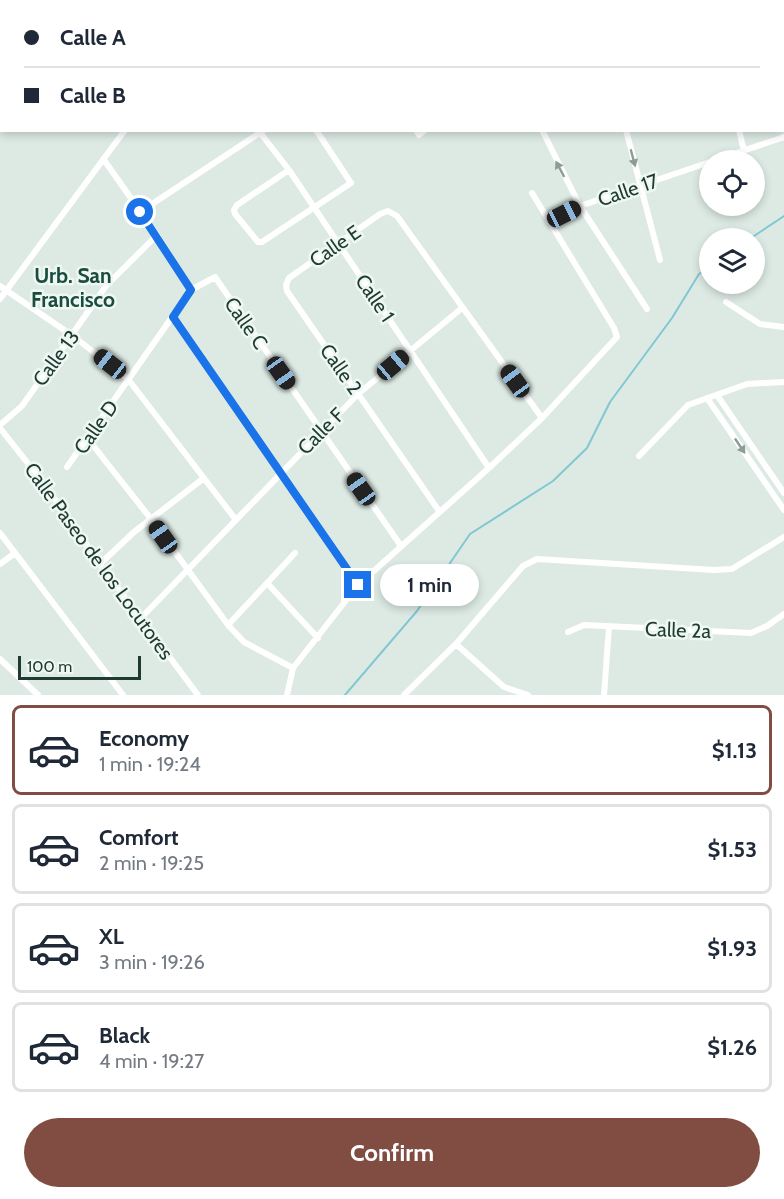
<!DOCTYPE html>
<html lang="en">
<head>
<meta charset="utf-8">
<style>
  body { margin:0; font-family:Cabin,sans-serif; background:#f6f6f7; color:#1f2937; height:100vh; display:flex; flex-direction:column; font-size:22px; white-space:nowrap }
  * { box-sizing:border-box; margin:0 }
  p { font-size:20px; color:#747a83 }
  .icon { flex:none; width:33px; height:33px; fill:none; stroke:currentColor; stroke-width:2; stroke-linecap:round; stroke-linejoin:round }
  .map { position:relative; height:695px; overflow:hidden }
  .details { display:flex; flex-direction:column; background:#fff; flex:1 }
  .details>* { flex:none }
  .top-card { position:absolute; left:0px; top:0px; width:784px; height:132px; box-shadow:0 3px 9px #0003; display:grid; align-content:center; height:132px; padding:0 24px; background:#fff }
  .buttons { position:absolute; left:699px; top:150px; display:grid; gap:12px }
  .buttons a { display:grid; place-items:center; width:66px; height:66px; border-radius:50%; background:#fff; box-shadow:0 3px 9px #0003; font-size:30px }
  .scale { position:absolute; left:18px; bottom:15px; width:123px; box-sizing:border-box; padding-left:6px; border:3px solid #1e3a32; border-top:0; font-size:16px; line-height:21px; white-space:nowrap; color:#1e3a32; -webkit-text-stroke:4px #eef7f2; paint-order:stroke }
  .end { position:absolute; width:27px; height:27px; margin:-14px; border:8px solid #1a73e8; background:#fff; box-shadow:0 0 0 3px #fff }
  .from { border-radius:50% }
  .bubble { position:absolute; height:42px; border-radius:21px; background:#fff; box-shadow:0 3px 9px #0003; font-size:20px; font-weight:700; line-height:42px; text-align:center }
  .car { position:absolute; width:18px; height:36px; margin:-18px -9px; border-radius:8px; box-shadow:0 0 4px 2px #0007; background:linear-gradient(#222 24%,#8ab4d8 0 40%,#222 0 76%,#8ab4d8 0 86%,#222 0) }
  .top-card b { display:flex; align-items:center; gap:21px; height:57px; font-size:22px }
  .top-card b+b { border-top:2px solid #e0e1e3 }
  .top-card i { width:15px; height:15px; background:#1f2937 }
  ul { padding:10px 0 0; list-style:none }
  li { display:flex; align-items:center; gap:18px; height:90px; margin:0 12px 9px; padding:0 12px; border:3px solid #e0e1e3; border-radius:9px }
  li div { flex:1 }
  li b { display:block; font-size:22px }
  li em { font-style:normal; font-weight:700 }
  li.current { border-color:#814c41 }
  li>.icon { width:54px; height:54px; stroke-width:1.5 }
  .cta { display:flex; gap:12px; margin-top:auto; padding:12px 24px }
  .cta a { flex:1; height:69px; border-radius:36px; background:#814c41; color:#fff; font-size:24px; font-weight:700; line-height:69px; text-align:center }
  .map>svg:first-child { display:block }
</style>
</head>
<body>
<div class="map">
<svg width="784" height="695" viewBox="0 0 784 695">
  <rect width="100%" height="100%" fill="#ddeae4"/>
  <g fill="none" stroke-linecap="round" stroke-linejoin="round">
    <path stroke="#81c7d3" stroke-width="2" d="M 751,238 L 784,216
      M 345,695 L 417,611 L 470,534 L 553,481 L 587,448 L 610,402 L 672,318 L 699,274 L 710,267"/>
    <path stroke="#fff" stroke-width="6" d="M 140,0 L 142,2
      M 287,0 L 289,2
      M 424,0 L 425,2
      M 495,0 L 495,2
      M 591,0 L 592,2
      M 707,0 L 707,2
      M 147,2 L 148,0
      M 222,2 L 223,0
      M 504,2 L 510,0
      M 783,23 L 784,23
      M 258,130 L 289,170 L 489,468 L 542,418 L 617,337 L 614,328 L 532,193
      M 416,130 L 419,135 L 425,130
      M 542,130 L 580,206 L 647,309
      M 626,130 L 660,260
      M 739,130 L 744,151
      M 104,160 L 157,235 L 191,290
      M 716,160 L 784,137
      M 289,170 L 237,205 L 234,210 L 235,214 L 258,242 L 262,242 L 351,183 L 316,130
      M 140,212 L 264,130
      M 549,222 L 580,206 L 710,162
      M 0,286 L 73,336 L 128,379 L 236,520
      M 0,299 L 125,130
      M 726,302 L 760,324 L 784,327
      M 173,317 L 358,585
      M 717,395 L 784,493
      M 707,398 L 784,510
      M 0,425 L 22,406 L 106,286 L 157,235
      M 0,428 L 45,485 L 100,564 L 198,695
      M 88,439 L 151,519 L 228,625 L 244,642 L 293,668
      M 639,456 L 688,405 L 747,384 L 784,382
      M 67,467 L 191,290 L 215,277 L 401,546
      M 439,511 L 287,291 L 286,285 L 289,278 L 380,214 L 388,211 L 397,216 L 542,418
      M 0,533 L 123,695
      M 0,564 L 15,553
      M 100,564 L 134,532 L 204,478
      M 267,583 L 318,638
      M 141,618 L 358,394 L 462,308
      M 228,625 L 295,553
      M 568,632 L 584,625 L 751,633 L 767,626 L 784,614
      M 456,644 L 504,687 L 528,695
      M 0,659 L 38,695
      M 287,695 L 293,668 L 358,585 L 489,468
      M 404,695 L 456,644 L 523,566 L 537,559 L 714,570 L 732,569 L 784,537
      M 604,695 L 609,627"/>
    <path stroke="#fff" stroke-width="8" d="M 54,2 L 56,0
      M 69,2 L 70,0
      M 0,73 L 2,71
      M 0,92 L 2,90"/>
  </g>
  <defs><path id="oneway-solid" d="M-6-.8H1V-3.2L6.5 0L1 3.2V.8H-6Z" transform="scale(1.5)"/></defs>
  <g fill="#8e9c98">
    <use href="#oneway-solid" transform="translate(633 158) rotate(75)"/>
    <use href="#oneway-solid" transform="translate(560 169) rotate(-118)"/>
    <use href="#oneway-solid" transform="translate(740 446) rotate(56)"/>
  </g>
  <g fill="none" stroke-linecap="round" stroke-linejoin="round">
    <path stroke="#1a73e8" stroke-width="8" d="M 140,212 L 191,290 L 173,317 L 358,585"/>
  </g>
  <g text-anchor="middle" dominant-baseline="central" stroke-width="5" stroke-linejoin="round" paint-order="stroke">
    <g font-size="20" fill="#1e3a32" stroke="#eef7f2">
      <text transform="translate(628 190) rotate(-19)">Calle 17</text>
      <text transform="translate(335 246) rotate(-35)">Calle E</text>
      <text transform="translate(375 298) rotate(56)">Calle 1</text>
      <text transform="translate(246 323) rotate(55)">Calle C</text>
      <text transform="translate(56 358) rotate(-54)">Calle 13</text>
      <text transform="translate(341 369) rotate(55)">Calle 2</text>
      <text transform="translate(96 427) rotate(-55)">Calle D</text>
      <text transform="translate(321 431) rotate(-45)">Calle F</text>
      <text transform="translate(99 561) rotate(54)">Calle Paseo de los Locutores</text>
      <text transform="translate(678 630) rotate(2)">Calle 2a</text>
    </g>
    <g font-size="21" font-weight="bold" fill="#1a4d40" stroke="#eef7f2">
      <text x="73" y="275">Urb. San<tspan x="73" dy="24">Francisco</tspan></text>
    </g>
  </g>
</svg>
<div class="buttons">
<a><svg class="icon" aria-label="locate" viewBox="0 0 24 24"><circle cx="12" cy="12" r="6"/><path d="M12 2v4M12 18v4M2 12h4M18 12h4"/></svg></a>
<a><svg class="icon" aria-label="layers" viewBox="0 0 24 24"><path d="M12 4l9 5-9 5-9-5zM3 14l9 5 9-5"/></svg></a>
</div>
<div class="scale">100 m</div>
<i class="end from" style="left:140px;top:212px"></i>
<i class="end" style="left:358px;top:585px"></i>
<div class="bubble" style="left:380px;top:564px;width:99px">1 min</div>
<i class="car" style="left:564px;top:214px;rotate:63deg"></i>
<i class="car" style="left:110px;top:364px;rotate:308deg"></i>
<i class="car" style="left:393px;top:365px;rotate:50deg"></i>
<i class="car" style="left:281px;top:373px;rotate:145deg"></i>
<i class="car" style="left:515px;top:381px;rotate:324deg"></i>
<i class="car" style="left:361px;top:489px;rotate:325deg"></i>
<i class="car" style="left:163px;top:537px;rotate:325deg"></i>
<div class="top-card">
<b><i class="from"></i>Calle A</b>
<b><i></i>Calle B</b>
</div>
</div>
<section class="details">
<ul>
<li class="current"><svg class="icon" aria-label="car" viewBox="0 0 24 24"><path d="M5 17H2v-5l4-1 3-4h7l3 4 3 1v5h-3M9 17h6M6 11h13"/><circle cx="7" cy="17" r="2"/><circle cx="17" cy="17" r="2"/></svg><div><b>Economy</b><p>1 min · 19:24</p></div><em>$1.13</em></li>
<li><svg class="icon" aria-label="car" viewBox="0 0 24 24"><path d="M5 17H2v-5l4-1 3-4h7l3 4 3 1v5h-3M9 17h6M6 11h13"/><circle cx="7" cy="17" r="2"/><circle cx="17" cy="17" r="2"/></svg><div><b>Comfort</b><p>2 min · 19:25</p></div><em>$1.53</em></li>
<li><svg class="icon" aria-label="car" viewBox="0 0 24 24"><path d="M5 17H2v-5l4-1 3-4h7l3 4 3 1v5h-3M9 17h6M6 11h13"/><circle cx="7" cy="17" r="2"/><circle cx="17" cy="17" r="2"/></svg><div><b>XL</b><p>3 min · 19:26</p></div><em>$1.93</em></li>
<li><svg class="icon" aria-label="car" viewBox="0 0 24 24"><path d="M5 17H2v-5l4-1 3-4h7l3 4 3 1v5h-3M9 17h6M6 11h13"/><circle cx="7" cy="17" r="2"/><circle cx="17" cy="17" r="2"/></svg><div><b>Black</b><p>4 min · 19:27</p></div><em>$1.26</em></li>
</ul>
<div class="cta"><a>Confirm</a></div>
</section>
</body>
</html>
